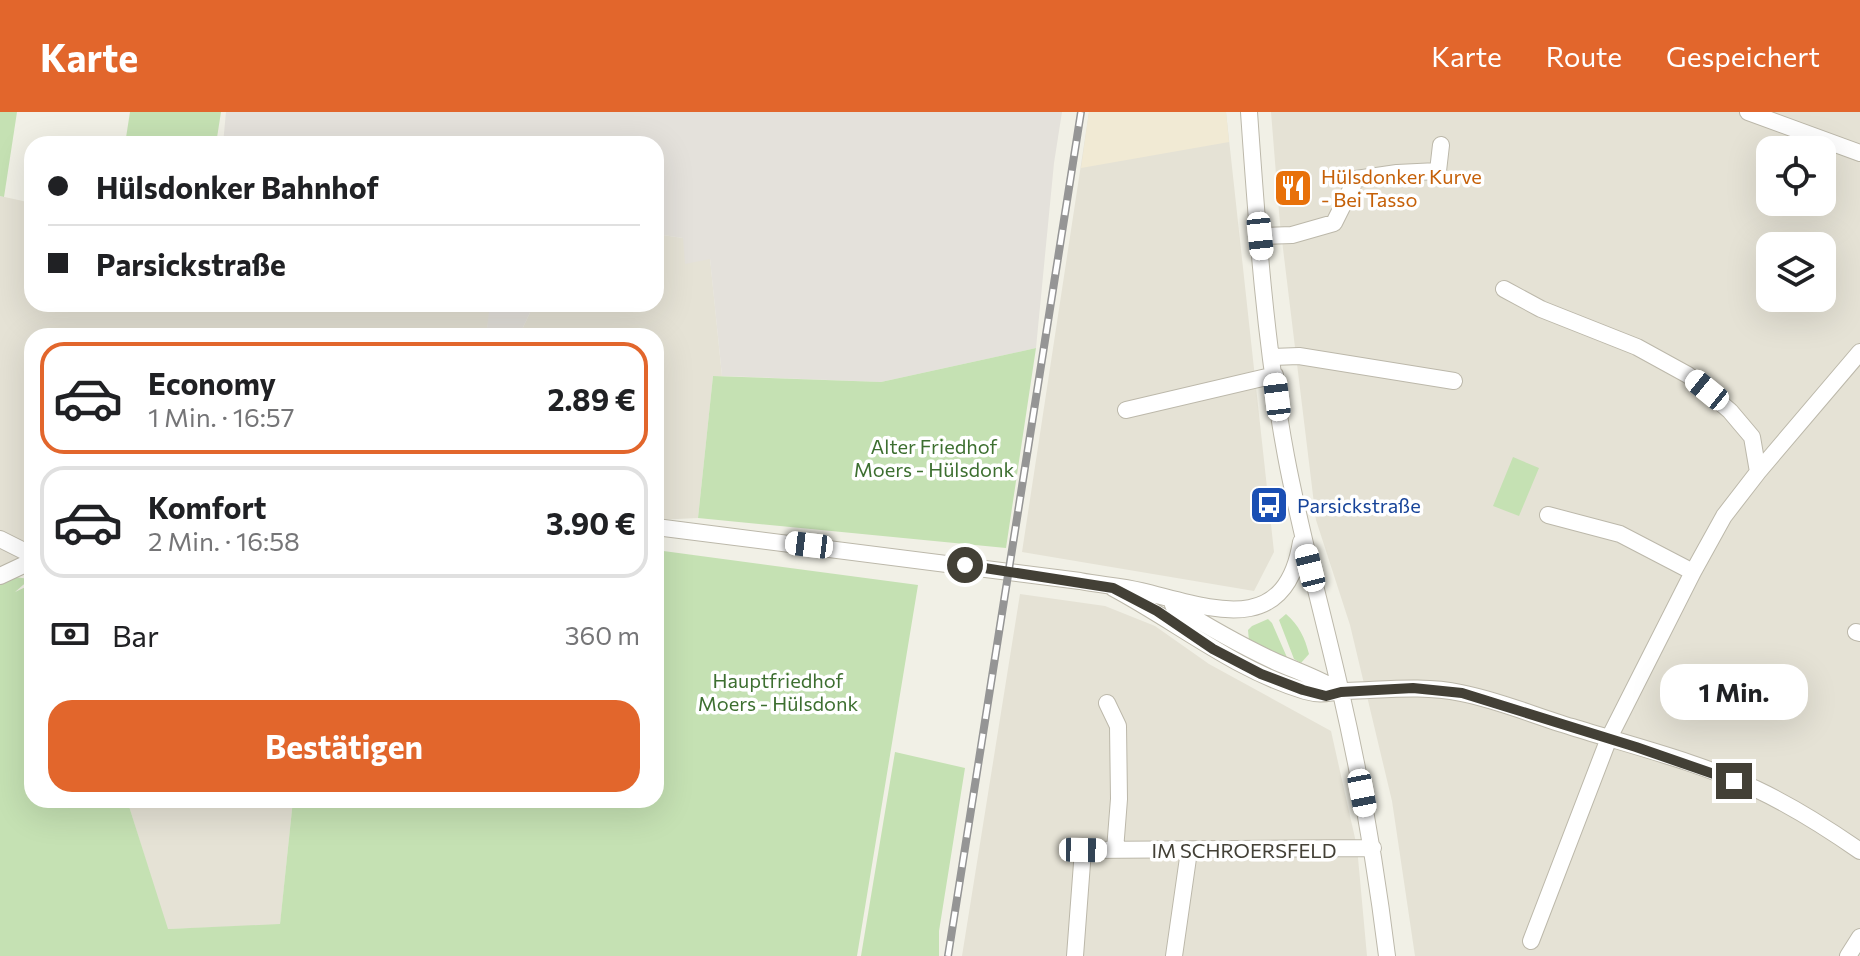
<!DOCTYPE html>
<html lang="de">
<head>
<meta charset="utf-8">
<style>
  body { margin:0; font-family:Commissioner,sans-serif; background:#f6f6f6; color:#202124; height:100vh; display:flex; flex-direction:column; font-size:30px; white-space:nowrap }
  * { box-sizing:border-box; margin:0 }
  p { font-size:26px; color:#757577 }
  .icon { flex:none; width:44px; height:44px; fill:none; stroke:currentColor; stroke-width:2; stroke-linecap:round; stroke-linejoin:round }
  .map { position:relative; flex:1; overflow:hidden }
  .sheet { position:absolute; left:24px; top:216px; width:640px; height:480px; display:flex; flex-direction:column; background:#fff; border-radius:24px; box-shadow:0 8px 32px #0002 }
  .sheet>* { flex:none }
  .guide { position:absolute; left:24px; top:24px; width:640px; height:176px; border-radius:24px; box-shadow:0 8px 32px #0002; display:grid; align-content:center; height:176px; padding:0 24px; background:#fff }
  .tools { position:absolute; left:1756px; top:24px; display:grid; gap:16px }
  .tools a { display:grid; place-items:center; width:80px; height:80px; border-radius:16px; background:#fff; box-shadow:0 8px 32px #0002; font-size:40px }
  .end { position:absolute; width:36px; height:36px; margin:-18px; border:10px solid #434036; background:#fff; box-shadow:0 0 0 4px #fff }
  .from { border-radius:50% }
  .bubble { position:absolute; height:56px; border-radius:24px; background:#fff; box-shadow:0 8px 32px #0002; font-size:26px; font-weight:700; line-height:56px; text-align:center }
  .car { position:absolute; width:24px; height:48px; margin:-24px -12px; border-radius:10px; box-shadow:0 0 6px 2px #0007; background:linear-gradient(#fff 24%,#345 0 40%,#fff 0 76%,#345 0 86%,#fff 0) }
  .guide b { display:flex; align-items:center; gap:28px; height:76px; font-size:30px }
  .guide b+b { border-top:2px solid #e0e0e0 }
  .guide i { width:20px; height:20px; background:#202124 }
  ul { padding:14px 0 0; list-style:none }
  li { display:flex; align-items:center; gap:24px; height:112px; margin:0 16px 12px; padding:0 8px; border:4px solid #e0e0e0; border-radius:24px }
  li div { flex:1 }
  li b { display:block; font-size:30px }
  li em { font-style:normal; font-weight:700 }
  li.on { border-color:#e2662c }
  li>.icon { width:72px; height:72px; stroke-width:1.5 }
  .pay { display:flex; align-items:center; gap:20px; height:88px; padding:0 24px; font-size:30px }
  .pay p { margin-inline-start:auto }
  .action { display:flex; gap:16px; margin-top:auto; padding:16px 24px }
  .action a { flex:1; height:92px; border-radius:24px; background:#e2662c; color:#fff; font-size:32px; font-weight:700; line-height:92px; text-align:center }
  header { display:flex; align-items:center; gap:48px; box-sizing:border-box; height:112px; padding:0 40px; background:#e2662c; color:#fff }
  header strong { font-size:38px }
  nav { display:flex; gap:44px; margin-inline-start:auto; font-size:28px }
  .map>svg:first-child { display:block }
</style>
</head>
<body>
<header>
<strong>Karte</strong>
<nav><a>Karte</a><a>Route</a><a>Gespeichert</a></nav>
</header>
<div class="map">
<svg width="1860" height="844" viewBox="0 0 1860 844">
  <rect width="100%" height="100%" fill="#f1f0e6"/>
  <path fill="#e5e2d5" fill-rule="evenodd" d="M 1089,0 L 1226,0 L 1274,440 L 1254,479 L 1022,440 Z
    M 1271,0 L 1860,0 L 1860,844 L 1415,844 L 1392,689 L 1350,513 L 1316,408 L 1280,112 ZM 1770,38 L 1822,38 L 1822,90 L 1770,90 ZM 1770,134 L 1822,134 L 1822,186 L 1770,186 Z
    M 0,84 L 32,91 L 32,192 L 434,192 L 435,199 L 491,192 L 486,224 L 32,224 L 32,455 L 0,455 Z
    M 656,122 L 683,126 L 710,146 L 722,264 L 713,264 L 698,406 L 656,408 L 656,224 L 519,224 L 534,192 L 656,192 Z
    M 1020,482 L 1105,494 L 1155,514 L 1209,552 L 1331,619 L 1357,735 L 1367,844 L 962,844 Z
    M 127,688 L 293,688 L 280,813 L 167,817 Z"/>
  <path fill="#f1ead4" d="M 1089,0 L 1226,0 L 1229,30 L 1081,56 Z"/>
  <path fill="#e4e1db" d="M 226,0 L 1062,0 L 1054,51 L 1036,236 L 881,270 L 722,264 L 710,147 L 685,152 L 683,126 L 656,122 L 656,32 L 223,32 Z
    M 434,192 L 534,192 L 519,224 L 486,224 L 490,192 L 435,199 Z"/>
  <path fill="#c5e1b3" d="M 0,0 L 17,0 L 4,85 L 0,84 Z
    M 130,0 L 221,0 L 216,32 L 125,32 Z
    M 1036,236 L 1006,436 L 698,406 L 713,264 L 881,270 Z
    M 1513,345 L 1539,356 L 1519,404 L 1493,394 Z
    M 656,438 L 918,473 L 857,844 L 0,844 L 0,470 L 14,465 L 30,467 L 15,480 L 32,472 L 32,688 L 127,688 L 168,817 L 280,812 L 293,688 L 656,688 Z
    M 1286,502 C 1299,513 1305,526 1309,542 L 1301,551 L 1294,547 L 1279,508 Z
    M 1268,507 L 1272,511 L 1289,550 L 1249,529 L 1248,518 L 1252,514 Z
    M 895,640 L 965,656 L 939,819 L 939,844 L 861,844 Z"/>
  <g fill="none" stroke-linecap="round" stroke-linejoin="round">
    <defs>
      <path id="minor" d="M 1249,0 C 1257,114 1265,231 1286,344 C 1301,424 1323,502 1341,581 C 1361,668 1376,755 1387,844
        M 1748,0 L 1860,41
        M 1260,124 L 1292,123 L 1334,111 L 1356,67 L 1397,61 L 1438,59 L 1441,33
        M 1504,177 L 1541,197 L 1637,235 L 1688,263 L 1730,299 L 1752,325 L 1758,360
        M 1272,245 L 1299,244 L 1454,269
        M 1126,298 L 1275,263
        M 1548,403 L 1620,422 L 1693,460
        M 656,415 L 1080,469 C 1100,473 1121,474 1141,479 C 1208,495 1285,528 1301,430
        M 0,427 L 32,443
        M 0,464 L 32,449
        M 1113,476 C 1177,510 1235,558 1305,579 C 1323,584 1329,580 1346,579 C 1385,578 1423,573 1461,581 C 1498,588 1535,604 1572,615 C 1633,634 1698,650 1756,677 C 1792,694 1827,716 1860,739
        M 1173,493 C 1205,513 1238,532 1272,548 C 1296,559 1319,566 1341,580
        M 1856,520 L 1860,521
        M 1107,591 L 1118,614 L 1119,687 L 1115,738
        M 1531,829 L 1609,626 L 1693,460 L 1724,404 L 1758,360 L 1860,240
        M 1075,844 L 1083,738 L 1373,736
        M 1174,844 L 1189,739
        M 1848,844 L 1860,825"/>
    </defs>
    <use href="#minor" stroke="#bcb8aa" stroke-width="18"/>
    <use href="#minor" stroke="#fff" stroke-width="16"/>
    <defs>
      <path id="rail" d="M 948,844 L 1081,0"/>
    </defs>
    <use href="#rail" stroke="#959595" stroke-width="8"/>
    <use href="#rail" stroke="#fff" stroke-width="5" stroke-dasharray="15" stroke-linecap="butt"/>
  </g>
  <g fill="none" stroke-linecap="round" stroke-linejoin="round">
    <path stroke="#434036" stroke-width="10" d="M 965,453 L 1113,476 L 1157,499 L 1213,537 L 1261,562 L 1303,578 L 1326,584 L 1341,580 L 1413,576 L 1462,581 L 1636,635 L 1734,669"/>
  </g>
  <defs>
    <symbol id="restaurant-square" viewBox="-11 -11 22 22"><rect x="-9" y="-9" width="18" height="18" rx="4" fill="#e8710a" stroke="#fff"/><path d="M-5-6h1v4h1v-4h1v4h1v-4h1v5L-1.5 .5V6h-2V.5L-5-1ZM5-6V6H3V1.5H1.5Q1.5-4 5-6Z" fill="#fff"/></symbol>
    <symbol id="bus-square" viewBox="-11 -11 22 22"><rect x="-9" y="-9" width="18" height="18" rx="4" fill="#1a4fb4" stroke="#fff"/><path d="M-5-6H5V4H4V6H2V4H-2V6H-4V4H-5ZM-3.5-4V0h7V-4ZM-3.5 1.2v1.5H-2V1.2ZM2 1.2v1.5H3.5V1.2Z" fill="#fff"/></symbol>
  </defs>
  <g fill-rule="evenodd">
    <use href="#restaurant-square" x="1271" y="54" width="44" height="44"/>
    <use href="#bus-square" x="1247" y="371" width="44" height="44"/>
  </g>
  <g text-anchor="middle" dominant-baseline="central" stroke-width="7" stroke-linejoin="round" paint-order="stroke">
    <g font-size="20" fill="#c56008" stroke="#fff" text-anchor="start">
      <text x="1321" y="64">Hülsdonker Kurve<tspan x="1321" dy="23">- Bei Tasso</tspan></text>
    </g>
    <g font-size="20" fill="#3d6f30" stroke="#fff">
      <text x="934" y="334">Alter Friedhof<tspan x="934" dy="23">Moers - Hülsdonk</tspan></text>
      <text x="778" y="568">Hauptfriedhof<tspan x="778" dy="23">Moers - Hülsdonk</tspan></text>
    </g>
    <g font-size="20" fill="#164399" stroke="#fff" text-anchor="start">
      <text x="1297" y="393">Parsickstraße</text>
    </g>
    <g font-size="20" fill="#434036" stroke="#fff">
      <text x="1244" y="738">IM SCHROERSFELD</text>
    </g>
  </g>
</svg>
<div class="tools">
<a><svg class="icon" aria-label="locate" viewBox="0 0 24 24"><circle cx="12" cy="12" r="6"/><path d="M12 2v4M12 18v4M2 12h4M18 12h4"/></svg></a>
<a><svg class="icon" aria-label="layers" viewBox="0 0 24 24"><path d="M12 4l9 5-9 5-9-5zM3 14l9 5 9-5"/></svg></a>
</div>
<i class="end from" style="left:965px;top:453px"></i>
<i class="end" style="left:1734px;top:669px"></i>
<div class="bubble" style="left:1660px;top:552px;width:148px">1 Min.</div>
<i class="car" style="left:1260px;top:124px;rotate:174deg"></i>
<i class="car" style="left:1707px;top:278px;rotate:309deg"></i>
<i class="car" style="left:1277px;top:285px;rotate:353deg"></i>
<i class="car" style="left:809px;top:433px;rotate:277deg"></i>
<i class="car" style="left:1310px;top:456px;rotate:346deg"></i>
<i class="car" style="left:1362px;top:681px;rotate:169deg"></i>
<i class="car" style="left:1083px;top:738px;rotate:91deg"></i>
<div class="guide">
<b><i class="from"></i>Hülsdonker Bahnhof</b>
<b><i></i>Parsickstraße</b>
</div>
<section class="sheet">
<ul>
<li class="on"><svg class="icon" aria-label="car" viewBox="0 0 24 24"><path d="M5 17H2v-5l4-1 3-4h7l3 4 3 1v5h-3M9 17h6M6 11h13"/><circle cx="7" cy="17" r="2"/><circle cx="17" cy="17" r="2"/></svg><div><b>Economy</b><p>1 Min. · 16:57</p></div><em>2.89 €</em></li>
<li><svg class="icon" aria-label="car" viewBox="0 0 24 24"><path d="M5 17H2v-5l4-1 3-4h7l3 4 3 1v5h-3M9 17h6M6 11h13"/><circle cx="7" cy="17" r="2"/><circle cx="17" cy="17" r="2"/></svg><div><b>Komfort</b><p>2 Min. · 16:58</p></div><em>3.90 €</em></li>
</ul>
<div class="pay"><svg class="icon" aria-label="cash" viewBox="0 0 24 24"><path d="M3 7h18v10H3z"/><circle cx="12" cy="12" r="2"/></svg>Bar<p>360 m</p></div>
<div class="action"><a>Bestätigen</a></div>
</section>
</div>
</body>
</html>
